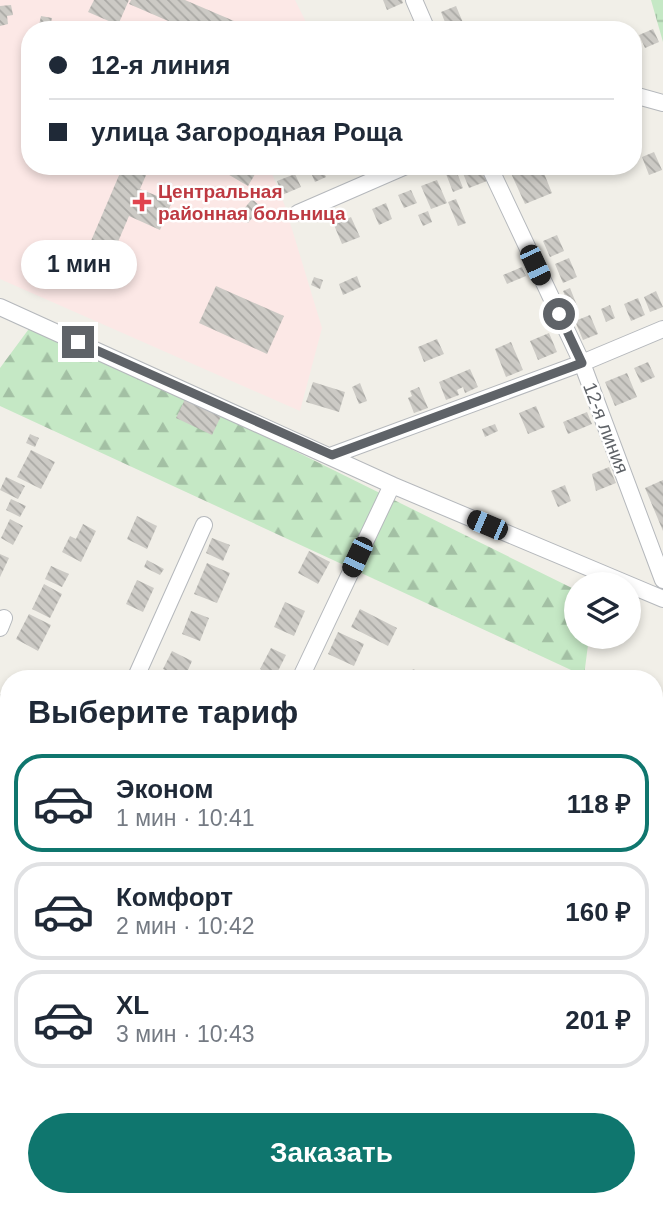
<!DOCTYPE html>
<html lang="ru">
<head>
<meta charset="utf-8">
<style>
  body { margin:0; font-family:Arial,sans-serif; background:#f6f6f7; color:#1f2937; height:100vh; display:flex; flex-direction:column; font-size:26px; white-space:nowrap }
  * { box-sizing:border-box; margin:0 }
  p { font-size:23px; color:#747a83 }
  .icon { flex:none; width:38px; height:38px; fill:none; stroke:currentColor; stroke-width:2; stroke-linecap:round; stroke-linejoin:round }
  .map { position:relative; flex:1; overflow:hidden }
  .side { position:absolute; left:0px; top:670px; width:663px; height:537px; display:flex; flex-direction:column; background:#fff; border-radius:28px 28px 0 0; box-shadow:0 4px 10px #0003 }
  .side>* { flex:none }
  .banner { position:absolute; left:21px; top:21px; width:621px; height:154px; border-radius:28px; box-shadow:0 4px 10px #0003; display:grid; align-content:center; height:154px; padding:0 28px; background:#fff }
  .tools { position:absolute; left:564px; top:572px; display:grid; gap:14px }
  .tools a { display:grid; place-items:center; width:77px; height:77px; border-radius:50%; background:#fff; box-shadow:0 4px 10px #0003; font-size:35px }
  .end { position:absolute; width:32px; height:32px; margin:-16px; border:9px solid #5f6368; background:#fff; box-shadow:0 0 0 4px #fff }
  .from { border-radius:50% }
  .bubble { position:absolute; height:49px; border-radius:24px; background:#fff; box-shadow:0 4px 10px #0003; font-size:23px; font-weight:700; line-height:49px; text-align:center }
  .car { position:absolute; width:21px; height:42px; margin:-21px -10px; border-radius:9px; box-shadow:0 0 5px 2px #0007; background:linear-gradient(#222 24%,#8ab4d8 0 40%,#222 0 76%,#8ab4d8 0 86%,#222 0) }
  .banner b { display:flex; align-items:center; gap:24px; height:66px; font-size:26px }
  .banner b+b { border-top:2px solid #e0e1e3 }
  .banner i { width:18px; height:18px; background:#1f2937 }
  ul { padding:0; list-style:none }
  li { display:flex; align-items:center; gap:21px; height:98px; margin:0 14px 10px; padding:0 14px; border:4px solid #e0e1e3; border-radius:28px }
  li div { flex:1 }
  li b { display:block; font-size:26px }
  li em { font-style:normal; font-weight:700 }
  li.on { border-color:#0f766e }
  li>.icon { width:63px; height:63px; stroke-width:1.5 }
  h2 { padding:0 28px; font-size:32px; line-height:84px }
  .cta { display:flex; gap:14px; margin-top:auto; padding:14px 28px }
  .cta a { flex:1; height:80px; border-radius:42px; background:#0f766e; color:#fff; font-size:28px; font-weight:700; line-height:80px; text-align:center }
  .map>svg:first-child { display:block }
</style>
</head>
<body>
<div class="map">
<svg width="663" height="1206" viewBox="0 0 663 1206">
  <defs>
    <pattern id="grass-dots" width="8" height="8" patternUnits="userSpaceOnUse" patternTransform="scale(1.75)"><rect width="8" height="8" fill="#c5e8c5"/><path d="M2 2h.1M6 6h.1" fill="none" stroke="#a3c0a4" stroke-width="1.8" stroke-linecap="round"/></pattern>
    <pattern id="forest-firs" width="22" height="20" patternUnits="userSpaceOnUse" patternTransform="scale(1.75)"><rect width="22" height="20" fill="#c5e8c5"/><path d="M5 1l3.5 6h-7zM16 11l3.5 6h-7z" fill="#a3c0a4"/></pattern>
    <pattern id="wetland-marsh" width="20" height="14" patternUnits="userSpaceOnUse" patternTransform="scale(1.75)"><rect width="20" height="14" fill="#c5e8c5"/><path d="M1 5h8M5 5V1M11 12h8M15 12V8" fill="none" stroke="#a3c0a4"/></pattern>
    <pattern id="water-ripples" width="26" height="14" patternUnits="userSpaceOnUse" patternTransform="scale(1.75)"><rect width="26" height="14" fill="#aadaff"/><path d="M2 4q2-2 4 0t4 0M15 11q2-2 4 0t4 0" fill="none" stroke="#8eb4d2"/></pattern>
    <pattern id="building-back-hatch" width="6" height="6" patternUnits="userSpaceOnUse" patternTransform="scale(1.75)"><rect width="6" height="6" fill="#cccac5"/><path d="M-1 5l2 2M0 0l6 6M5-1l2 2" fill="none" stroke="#a9a8a4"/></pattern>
  </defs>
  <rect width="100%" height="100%" fill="#f1efe8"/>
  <path fill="#fce8e6" d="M 0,0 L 295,0 L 310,30 L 30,30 L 30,166 L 269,166 L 285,206 L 322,328 L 300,411 L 0,279 Z"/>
  <path fill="url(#grass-dots)" d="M 0,1103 L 9,1111 L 9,1199 L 107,1199 L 115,1206 L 0,1206 Z"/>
  <path fill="url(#forest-firs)" d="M 34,322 L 576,590 L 576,637 L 589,637 L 584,676 L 0,406 L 0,368 Z"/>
  <path fill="url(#wetland-marsh)" d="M 651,0 L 663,0 L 663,42 Z"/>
  <path fill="url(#water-ripples)" d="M 0,1018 L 9,1025 L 9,1059 L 0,1052 Z
    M 150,1199 L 324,1199 L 330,1206 L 156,1206 Z"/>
  <path fill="url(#building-back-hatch)" d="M 94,0 L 129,0 L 118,25 L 88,12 Z
    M 131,0 L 185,0 L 255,30 L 189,30 L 129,4 Z
    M 383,0 L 402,0 L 403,3 L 387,10 Z
    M 11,5 L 13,15 L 7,16 L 8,24 L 0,26 L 0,6 Z
    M 456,6 L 464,25 L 448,30 L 441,12 Z
    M 41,16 L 52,18 L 49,30 L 38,30 Z
    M 653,29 L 659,42 L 645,48 L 639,35 Z
    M 654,152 L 662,170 L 649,175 L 642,157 Z
    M 123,166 L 150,166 L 140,189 L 172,202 L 160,230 L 129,216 L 109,263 L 116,266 L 109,282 L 79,269 Z
    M 214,166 L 253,166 L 258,169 L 248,186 Z
    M 308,166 L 321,166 L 326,177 L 315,182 Z
    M 460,166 L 481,166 L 487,181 L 469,188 Z
    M 515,166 L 541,166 L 552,193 L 525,204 L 509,169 Z
    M 456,170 L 463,188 L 453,192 L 446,174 Z
    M 295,174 L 301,187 L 282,195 L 277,181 Z
    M 437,180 L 447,203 L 431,209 L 421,186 Z
    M 411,190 L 417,203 L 404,208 L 398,195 Z
    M 252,199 L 261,207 L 248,223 L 239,215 Z
    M 456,199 L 466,223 L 458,226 L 448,202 Z
    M 386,203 L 392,219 L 379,225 L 372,209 Z
    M 428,211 L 432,222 L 423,226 L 418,215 Z
    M 351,217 L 360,237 L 342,244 L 334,225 Z
    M 557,235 L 564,251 L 550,257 L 543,241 Z
    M 569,258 L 577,277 L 563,283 L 555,264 Z
    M 522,267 L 526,276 L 507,284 L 503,275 Z
    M 357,276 L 361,287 L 343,295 L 339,284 Z
    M 314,277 L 323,280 L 320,289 L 311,285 Z
    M 216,286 L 284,316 L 267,354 L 199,323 Z
    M 570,288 L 578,308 L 571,310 L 563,291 Z
    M 656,291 L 663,307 L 650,312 L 644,297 Z
    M 638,298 L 645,315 L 631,321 L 624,304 Z
    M 610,305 L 615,318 L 606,322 L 601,309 Z
    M 590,315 L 598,334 L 583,340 L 575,321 Z
    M 549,333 L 557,352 L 538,360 L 530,341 Z
    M 437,339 L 444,354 L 424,362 L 418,347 Z
    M 511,342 L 523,370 L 506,377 L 495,349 Z
    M 648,362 L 655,377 L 641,383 L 634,368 Z
    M 470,369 L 478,387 L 465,393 L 463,387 L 457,390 L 459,395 L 446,400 L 439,382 Z
    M 627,373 L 637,397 L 615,406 L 605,382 Z
    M 313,382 L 345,392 L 339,412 L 306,402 Z
    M 360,383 L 367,401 L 359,404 L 352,387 Z
    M 419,387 L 428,408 L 414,413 L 408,398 L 412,396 L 410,391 Z
    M 187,395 L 223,412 L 212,435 L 176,418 Z
    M 536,406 L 545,427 L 528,434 L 519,413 Z
    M 587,412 L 592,424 L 568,434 L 563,422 Z
    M 495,424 L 498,431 L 485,437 L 482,429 Z
    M 30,434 L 39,438 L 35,447 L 26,443 Z
    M 31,450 L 55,462 L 41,489 L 17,477 Z
    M 609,467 L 616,483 L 596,491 L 592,474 Z
    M 6,477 L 25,486 L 18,499 L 0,490 Z
    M 663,480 L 663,531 L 645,488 Z
    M 565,485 L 571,501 L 558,507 L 551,491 Z
    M 11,499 L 26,506 L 20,517 L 6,510 Z
    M 137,516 L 157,526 L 147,549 L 127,539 Z
    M 10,519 L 23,526 L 13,545 L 1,538 Z
    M 83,524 L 96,531 L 81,562 L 62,552 L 70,536 L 76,539 Z
    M 212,538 L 230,545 L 223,561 L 206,553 Z
    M 309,551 L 330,562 L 318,584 L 298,573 Z
    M 0,554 L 9,558 L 0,577 Z
    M 147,560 L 164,569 L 160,575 L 144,567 Z
    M 207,563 L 230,573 L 217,603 L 194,594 Z
    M 51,566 L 69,574 L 62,587 L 45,579 Z
    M 137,580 L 154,588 L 143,612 L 126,604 Z
    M 44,584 L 62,594 L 50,618 L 32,609 Z
    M 285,602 L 305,611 L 294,636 L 274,627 Z
    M 360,609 L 397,628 L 388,646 L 351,627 Z
    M 191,611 L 209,618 L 200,641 L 182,634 Z
    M 29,614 L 51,625 L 38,651 L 16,639 Z
    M 338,632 L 364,644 L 354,666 L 328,654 Z
    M 271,648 L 286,655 L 275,677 L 260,669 Z
    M 172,651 L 192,661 L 184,679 L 163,669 Z
    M 413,669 L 435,679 L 408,679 Z
    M 325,671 L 342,679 L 321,679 Z
    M 0,694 L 9,699 L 6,724 L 0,721 Z
    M 0,732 L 9,736 L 0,754 Z
    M 417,1199 L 442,1199 L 439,1206 Z"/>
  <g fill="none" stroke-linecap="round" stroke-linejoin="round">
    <defs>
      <path id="minor" d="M 414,0 L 427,30
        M 634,95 L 663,103
        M 489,166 L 582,363 L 663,580
        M 298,213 L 406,166
        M 0,307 L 392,485 L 663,599
        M 333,455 L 582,363 L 663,329
        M 0,628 L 4,618
        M 135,679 L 204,525
        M 300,679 L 392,485
        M 0,780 L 9,784
        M 0,973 L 9,978"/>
    </defs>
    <use href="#minor" stroke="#b5b8bc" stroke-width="18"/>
    <use href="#minor" stroke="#fff" stroke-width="16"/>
  </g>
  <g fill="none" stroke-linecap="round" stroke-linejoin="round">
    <path stroke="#5f6368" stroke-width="9" d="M 78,342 L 332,455 L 582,363 L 559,314"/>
  </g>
  <path fill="#e0444e" stroke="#fff" stroke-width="2.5" d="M138.5 191.5h7v7h7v7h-7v7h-7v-7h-7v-7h7z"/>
  <g text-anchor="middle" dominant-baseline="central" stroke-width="5" stroke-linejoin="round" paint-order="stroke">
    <g font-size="19" font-weight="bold" fill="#be3a42" stroke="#fff" text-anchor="start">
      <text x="158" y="191">Центральная<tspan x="158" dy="22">районная больница</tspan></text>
    </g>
    <g font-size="19" fill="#5f6368" stroke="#fff">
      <text transform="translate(606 428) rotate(69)">12-я линия</text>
    </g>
  </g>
</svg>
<div class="tools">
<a><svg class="icon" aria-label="layers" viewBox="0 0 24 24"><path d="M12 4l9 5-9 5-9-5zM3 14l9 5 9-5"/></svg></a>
</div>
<i class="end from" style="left:559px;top:314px"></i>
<i class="end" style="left:78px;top:342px"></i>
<div class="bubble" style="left:21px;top:240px;width:116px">1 мин</div>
<i class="car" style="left:535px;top:265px;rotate:155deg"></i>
<i class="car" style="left:487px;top:525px;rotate:293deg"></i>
<i class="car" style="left:357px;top:557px;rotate:205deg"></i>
<div class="banner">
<b><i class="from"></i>12-я линия</b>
<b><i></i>улица Загородная Роща</b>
</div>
<section class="side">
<h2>Выберите тариф</h2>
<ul>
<li class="on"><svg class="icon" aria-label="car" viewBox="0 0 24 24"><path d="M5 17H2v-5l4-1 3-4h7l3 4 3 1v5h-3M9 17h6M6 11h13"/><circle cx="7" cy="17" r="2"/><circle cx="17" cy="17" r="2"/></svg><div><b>Эконом</b><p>1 мин · 10:41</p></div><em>118 ₽</em></li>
<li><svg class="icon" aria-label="car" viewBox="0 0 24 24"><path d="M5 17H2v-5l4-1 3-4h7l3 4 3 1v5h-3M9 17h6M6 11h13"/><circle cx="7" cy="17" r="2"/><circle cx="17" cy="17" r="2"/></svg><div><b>Комфорт</b><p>2 мин · 10:42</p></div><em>160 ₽</em></li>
<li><svg class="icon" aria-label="car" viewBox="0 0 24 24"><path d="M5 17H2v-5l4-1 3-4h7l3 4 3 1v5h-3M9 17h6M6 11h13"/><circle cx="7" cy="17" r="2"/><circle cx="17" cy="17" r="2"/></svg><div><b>XL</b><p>3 мин · 10:43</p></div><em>201 ₽</em></li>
</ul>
<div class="cta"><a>Заказать</a></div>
</section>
</div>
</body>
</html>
